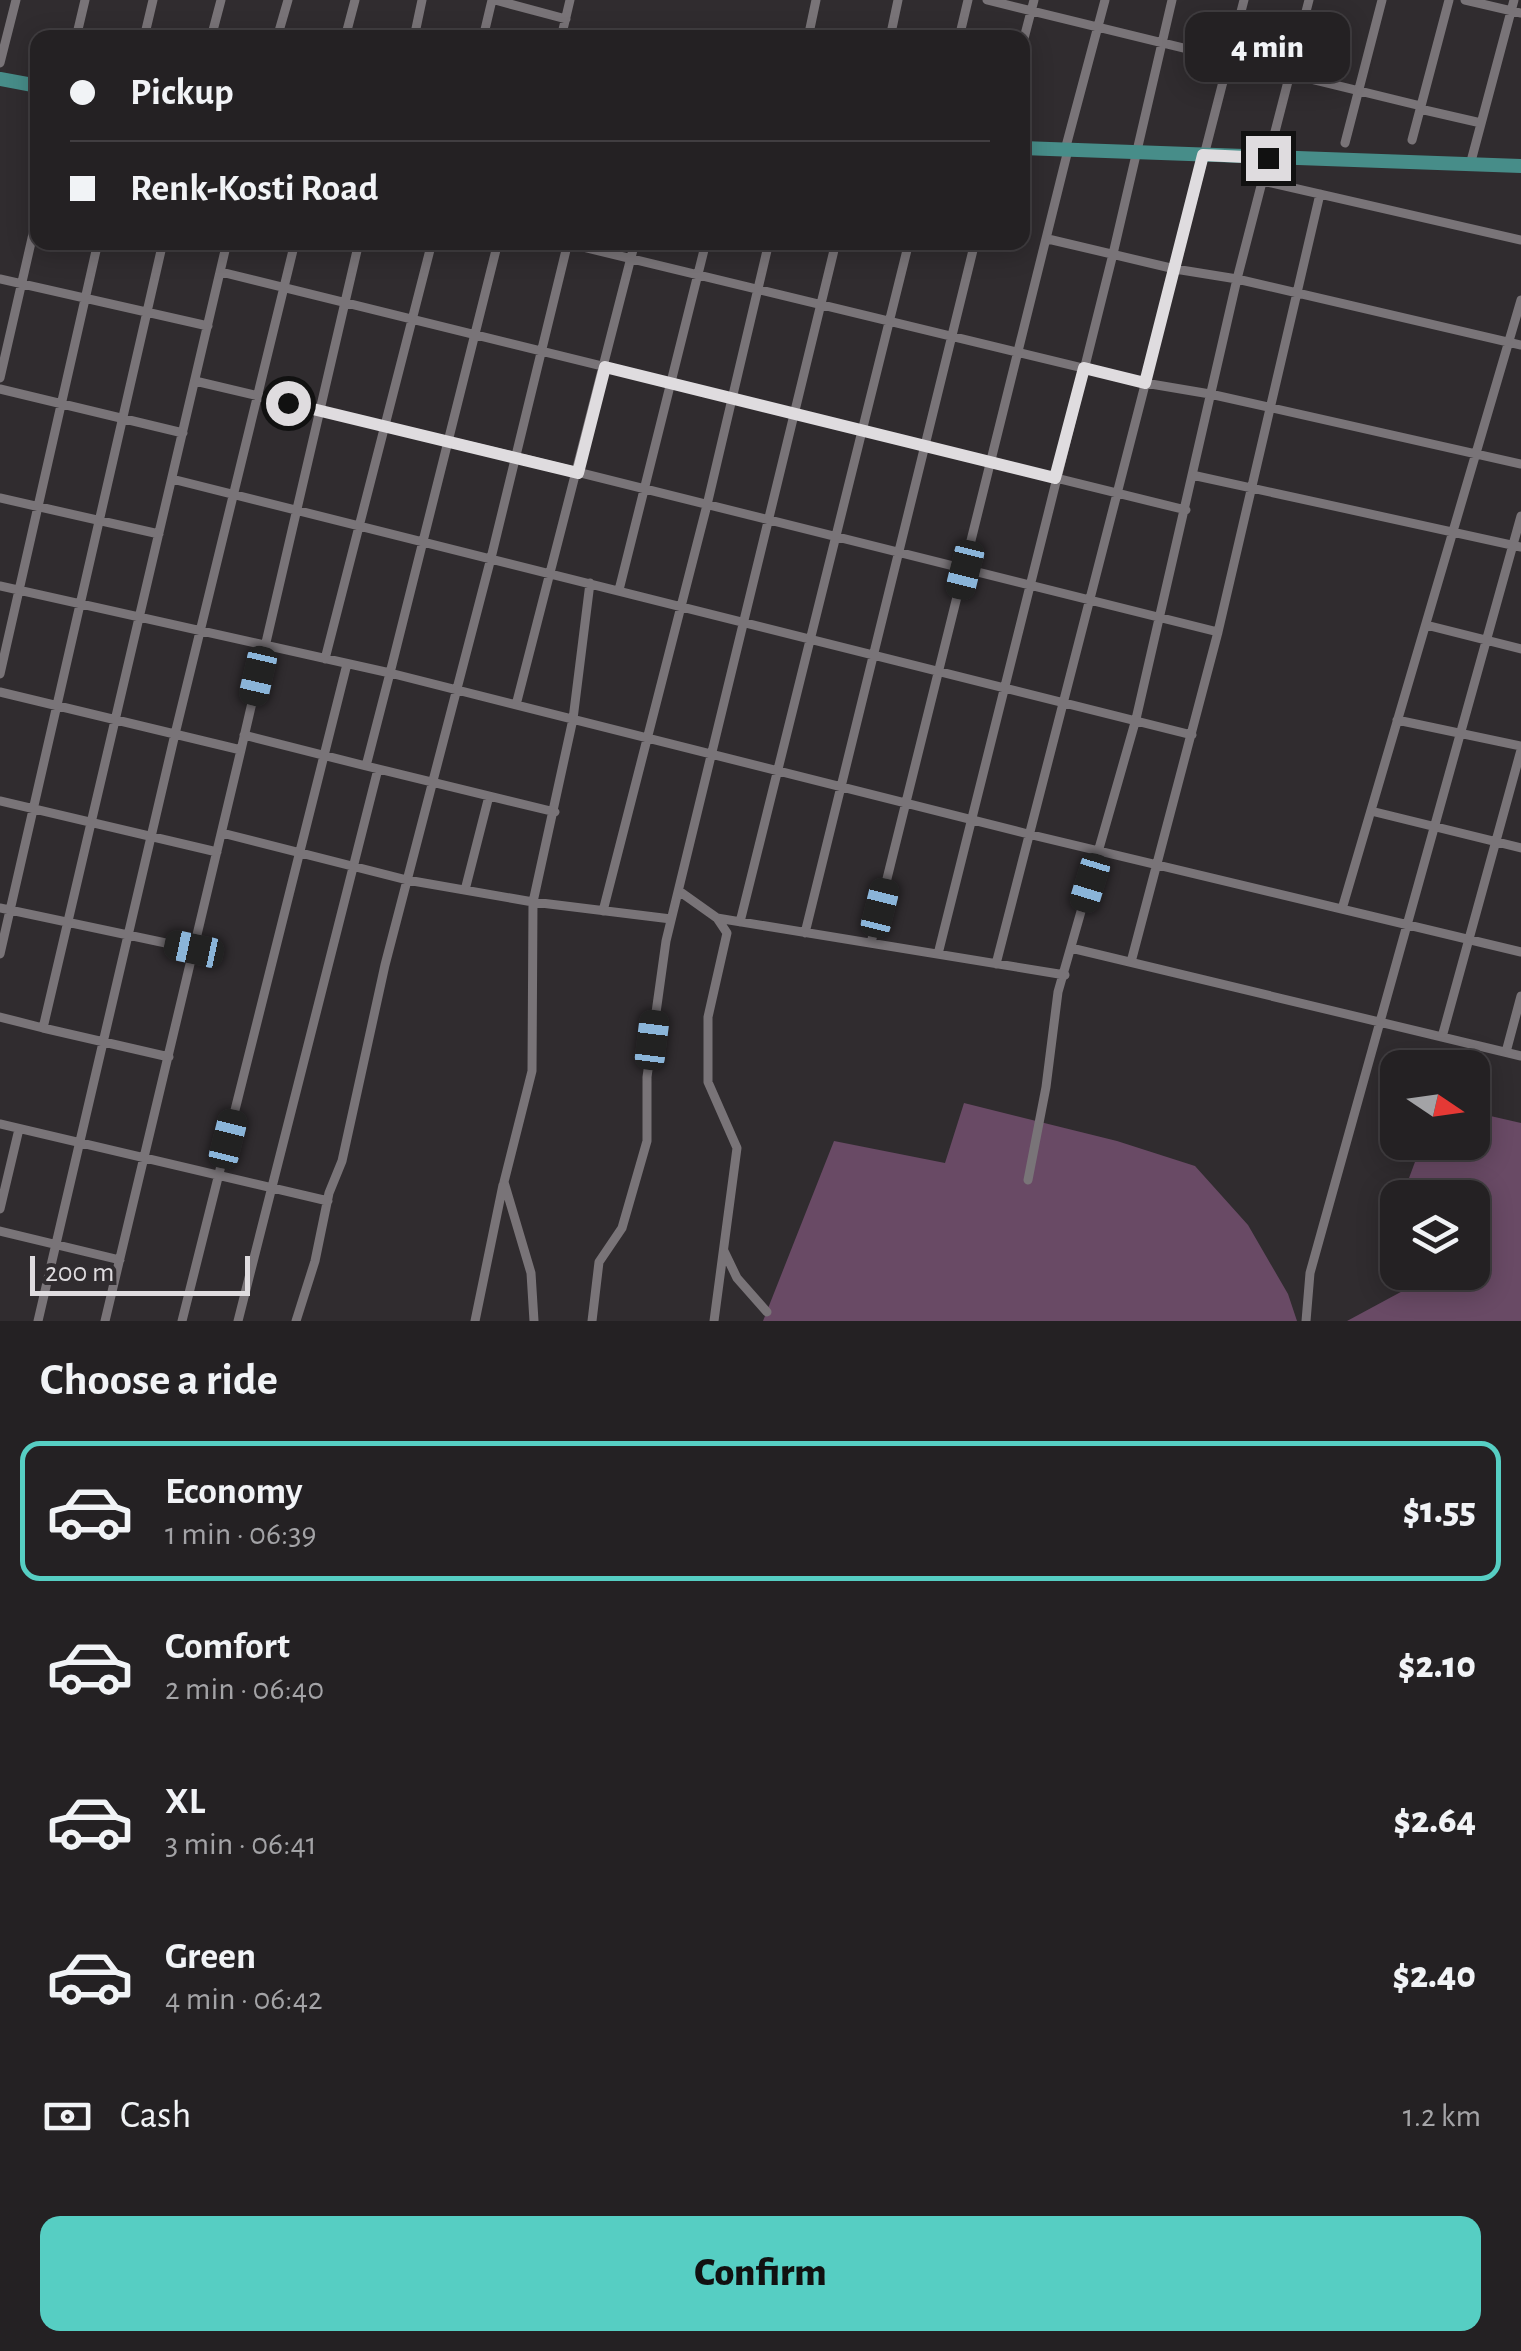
<!DOCTYPE html>
<html lang="en">
<head>
<meta charset="utf-8">
<style>
  body { margin:0; font-family:"Alegreya Sans",sans-serif; background:#2c292b; color:#f1f3f6; height:100vh; display:flex; flex-direction:column; font-size:38px; white-space:nowrap }
  * { box-sizing:border-box; margin:0 }
  p { font-size:32px; color:#a3a3a6 }
  .icon { flex:none; width:55px; height:55px; fill:none; stroke:currentColor; stroke-width:2; stroke-linecap:round; stroke-linejoin:round }
  .map { position:relative; height:1321px; overflow:hidden }
  .drawer { display:flex; flex-direction:column; background:#242123; flex:1 }
  .drawer>* { flex:none }
  .top-card { position:absolute; left:30px; top:30px; width:1000px; height:220px; border-radius:20px; box-shadow:0 5px 25px #0003,0 0 0 2px #413e41; display:grid; align-content:center; height:220px; padding:0 40px; background:#242123 }
  .needle { width:65px; rotate:103deg }
  .controls { position:absolute; left:1380px; top:1050px; display:grid; gap:20px }
  .controls a { display:grid; place-items:center; width:110px; height:110px; border-radius:20px; background:#242123; box-shadow:0 5px 25px #0003,0 0 0 2px #413e41; font-size:50px }
  .scale { position:absolute; left:30px; bottom:25px; width:220px; box-sizing:border-box; padding-left:10px; border:5px solid #dfdcdf; border-top:0; font-size:28px; line-height:35px; white-space:nowrap; color:#dfdcdf; -webkit-text-stroke:8px #302c2f; paint-order:stroke }
  .end { position:absolute; width:45px; height:45px; margin:-22px; border:12px solid #dfdcdf; background:#111; box-shadow:0 0 0 5px #111 }
  .from { border-radius:50% }
  .bubble { position:absolute; height:70px; border-radius:20px; background:#242123; box-shadow:0 5px 25px #0003,0 0 0 2px #413e41; font-size:32px; font-weight:800; line-height:70px; text-align:center }
  .car { position:absolute; width:30px; height:60px; margin:-30px -15px; border-radius:12px; box-shadow:0 0 8px 2px #0007; background:linear-gradient(#222 24%,#8ab4d8 0 40%,#222 0 76%,#8ab4d8 0 86%,#222 0) }
  .top-card b { display:flex; align-items:center; gap:35px; height:95px; font-size:38px }
  .top-card b+b { border-top:2px solid #413e41 }
  .top-card i { width:25px; height:25px; background:#f1f3f6 }
  ul { padding:0; list-style:none }
  li { display:flex; align-items:center; gap:30px; height:140px; margin:0 20px 15px; padding:0 20px; border:5px solid transparent; border-radius:20px }
  li div { flex:1 }
  li b { display:block; font-size:38px }
  li em { font-style:normal; font-weight:800 }
  li.active { border-color:#56cec3 }
  li>.icon { width:90px; height:90px; stroke-width:1.5 }
  h2 { padding:0 40px; font-size:45px; line-height:120px }
  .pay { display:flex; align-items:center; gap:25px; height:110px; padding:0 40px; font-size:38px }
  .pay p { margin-inline-start:auto }
  .action { display:flex; gap:20px; margin-top:auto; padding:20px 40px }
  .action a { flex:1; height:115px; border-radius:20px; background:#56cec3; color:#111; font-size:40px; font-weight:800; line-height:115px; text-align:center }
  .map>svg:first-child { display:block }
</style>
</head>
<body>
<div class="map">
<svg width="1521" height="1321" viewBox="0 0 1521 1321">
  <rect width="100%" height="100%" fill="#302c2f"/>
  <path fill="#694a65" d="M 964,1103 L 1117,1141 L 1195,1166 L 1248,1225 L 1288,1294 L 1297,1321 L 763,1321 L 834,1141 L 945,1163 Z
    M 1473,1112 L 1521,1123 L 1521,1321 L 1347,1321 L 1436,1273 L 1472,1272 L 1472,1198 L 1402,1197 L 1422,1143 L 1472,1142 Z"/>
  <g fill="none" stroke-linecap="round" stroke-linejoin="round">
    <path stroke="#797478" stroke-width="9" d="M 495,0 L 566,19
      M 987,0 L 1421,106
      M 1465,0 L 1521,13
      M 76,38 L 85,0
      M 144,38 L 153,0
      M 211,38 L 221,0
      M 277,38 L 288,0
      M 345,38 L 355,0
      M 414,38 L 422,0
      M 483,38 L 492,0
      M 561,38 L 570,0
      M 808,38 L 816,0
      M 890,38 L 898,0
      M 959,38 L 968,0
      M 1022,46 L 1034,0
      M 0,63 L 16,0
      M 1420,109 L 1481,123
      M 1412,140 L 1449,0
      M 1345,143 L 1382,0
      M 1065,150 L 1105,0
      M 1470,165 L 1514,0
      M 1263,181 L 1521,240
      M 1048,239 L 1175,269 L 1237,279 L 1521,345
      M 562,242 L 1145,383 L 1210,394 L 1521,464
      M 221,272 L 1186,510
      M 0,279 L 208,326
      M 0,378 L 38,212
      M 195,381 L 517,457 L 1218,632
      M 0,389 L 183,433
      M 1192,475 L 1521,547
      M 172,479 L 1192,735
      M 0,498 L 159,534
      M 0,586 L 390,673 L 498,242
      M 619,590 L 706,242
      M 1426,625 L 1521,649
      M 325,659 L 432,242
      M 0,674 L 98,242
      M 0,692 L 241,750 L 359,242
      M 516,705 L 635,242
      M 1397,720 L 1521,746
      M 244,735 L 366,766
      M 0,801 L 217,852
      M 1371,811 L 1521,848
      M 555,812 L 366,766 L 390,673 L 1028,834 L 1521,952
      M 222,833 L 407,880 L 533,902 L 671,919
      M 465,890 L 489,796
      M 679,891 L 717,918 L 727,933 L 708,1017 L 708,1082 L 737,1148 L 714,1321
      M 0,908 L 194,949
      M 1342,909 L 1521,300
      M 603,911 L 707,505 L 769,242
      M 717,918 L 1065,975
      M 740,922 L 909,242
      M 805,933 L 975,242
      M 871,943 L 1068,150
      M 1071,948 L 1521,1056
      M 0,954 L 163,242
      M 938,954 L 1113,254 L 1172,0
      M 1131,962 L 1218,632 L 1320,194
      M 996,964 L 1244,0
      M 0,1017 L 43,1028
      M 1442,1037 L 1521,750
      M 1506,1052 L 1521,996
      M 169,1057 L 43,1028 L 227,242
      M 0,1124 L 328,1201
      M 1028,1180 L 1046,1087 L 1058,992 L 1136,719 L 1237,279 L 1309,0
      M 0,1209 L 19,1129
      M 0,1231 L 120,1260
      M 724,1251 L 737,1278 L 767,1312
      M 38,1321 L 175,734 L 295,242
      M 105,1321 L 241,750
      M 182,1321 L 347,664
      M 238,1321 L 378,769
      M 296,1321 L 315,1261 L 329,1193 L 342,1161 L 385,965 L 491,558 L 568,242
      M 475,1321 L 503,1185
      M 534,1321 L 531,1273 L 504,1182 L 532,1071 L 533,902 L 573,719 L 590,583
      M 592,1321 L 599,1262 L 622,1228 L 647,1141 L 647,1077 L 666,941 L 836,242
      M 1306,1321 L 1310,1273 L 1521,516"/>
    <path stroke="#478d89" stroke-width="14" d="M 0,79 L 38,86
      M 1022,148 L 1521,166"/>
  </g>
  <g fill="none" stroke-linecap="round" stroke-linejoin="round">
    <path stroke="#dfdcdf" stroke-width="12" d="M 288,403 L 578,473 L 605,367 L 1055,478 L 1084,368 L 1145,383 L 1203,155 L 1268,158"/>
  </g>
</svg>
<div class="controls">
<a><svg class="needle" viewBox="-14 -14 28 28"><path d="M0-13l5 13h-10z" fill="#e53935"/><path d="M0 13l5-13h-10z" fill="#a3a3a6"/></svg></a>
<a><svg class="icon" aria-label="layers" viewBox="0 0 24 24"><path d="M12 4l9 5-9 5-9-5zM3 14l9 5 9-5"/></svg></a>
</div>
<div class="scale">200 m</div>
<i class="end from" style="left:288px;top:403px"></i>
<i class="end" style="left:1268px;top:158px"></i>
<div class="bubble" style="left:1185px;top:12px;width:165px">4 min</div>
<i class="car" style="left:965px;top:570px;rotate:194deg"></i>
<i class="car" style="left:258px;top:676px;rotate:193deg"></i>
<i class="car" style="left:1090px;top:883px;rotate:197deg"></i>
<i class="car" style="left:880px;top:908px;rotate:14deg"></i>
<i class="car" style="left:194px;top:949px;rotate:282deg"></i>
<i class="car" style="left:652px;top:1040px;rotate:7deg"></i>
<i class="car" style="left:228px;top:1139px;rotate:14deg"></i>
<div class="top-card">
<b><i class="from"></i>Pickup</b>
<b><i></i>Renk-Kosti Road</b>
</div>
</div>
<section class="drawer">
<h2>Choose a ride</h2>
<ul>
<li class="active"><svg class="icon" aria-label="car" viewBox="0 0 24 24"><path d="M5 17H2v-5l4-1 3-4h7l3 4 3 1v5h-3M9 17h6M6 11h13"/><circle cx="7" cy="17" r="2"/><circle cx="17" cy="17" r="2"/></svg><div><b>Economy</b><p>1 min · 06:39</p></div><em>$1.55</em></li>
<li><svg class="icon" aria-label="car" viewBox="0 0 24 24"><path d="M5 17H2v-5l4-1 3-4h7l3 4 3 1v5h-3M9 17h6M6 11h13"/><circle cx="7" cy="17" r="2"/><circle cx="17" cy="17" r="2"/></svg><div><b>Comfort</b><p>2 min · 06:40</p></div><em>$2.10</em></li>
<li><svg class="icon" aria-label="car" viewBox="0 0 24 24"><path d="M5 17H2v-5l4-1 3-4h7l3 4 3 1v5h-3M9 17h6M6 11h13"/><circle cx="7" cy="17" r="2"/><circle cx="17" cy="17" r="2"/></svg><div><b>XL</b><p>3 min · 06:41</p></div><em>$2.64</em></li>
<li><svg class="icon" aria-label="car" viewBox="0 0 24 24"><path d="M5 17H2v-5l4-1 3-4h7l3 4 3 1v5h-3M9 17h6M6 11h13"/><circle cx="7" cy="17" r="2"/><circle cx="17" cy="17" r="2"/></svg><div><b>Green</b><p>4 min · 06:42</p></div><em>$2.40</em></li>
</ul>
<div class="pay"><svg class="icon" aria-label="cash" viewBox="0 0 24 24"><path d="M3 7h18v10H3z"/><circle cx="12" cy="12" r="2"/></svg>Cash<p>1.2 km</p></div>
<div class="action"><a>Confirm</a></div>
</section>
</body>
</html>
